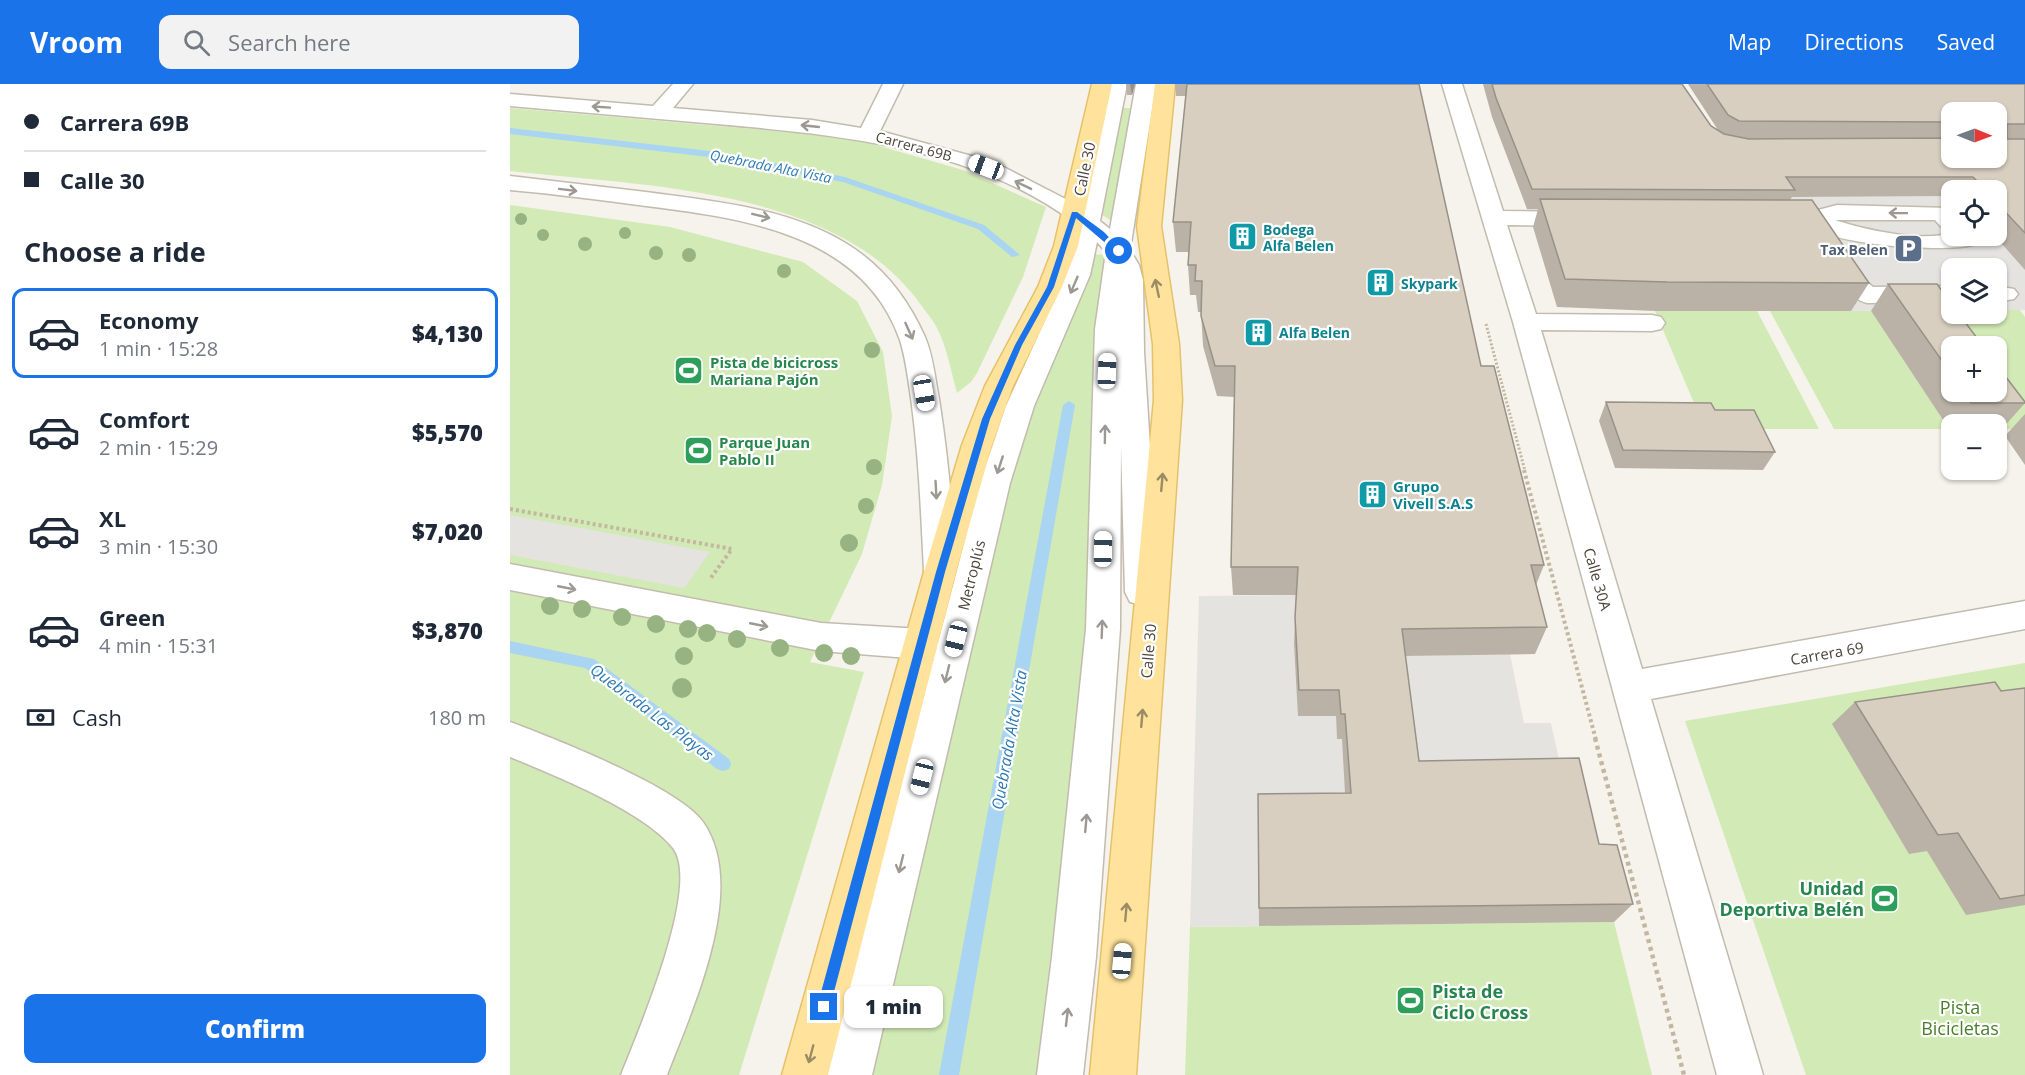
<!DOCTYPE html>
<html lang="en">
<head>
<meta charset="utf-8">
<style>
  body { margin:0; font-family:"Open Sans",sans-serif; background:#f2f2f3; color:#1f2937; height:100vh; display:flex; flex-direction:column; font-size:22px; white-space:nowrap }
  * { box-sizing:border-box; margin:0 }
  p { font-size:20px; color:#747a83 }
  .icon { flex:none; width:33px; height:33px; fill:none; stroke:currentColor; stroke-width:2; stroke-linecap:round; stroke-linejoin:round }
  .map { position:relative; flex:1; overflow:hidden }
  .details { display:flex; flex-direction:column; background:#fff; width:510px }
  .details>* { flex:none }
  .hud { display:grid; align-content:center; height:132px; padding:0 24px; background:#fff }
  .needle { width:39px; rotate:91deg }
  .buttons { position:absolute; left:1431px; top:18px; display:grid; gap:12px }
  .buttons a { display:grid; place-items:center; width:66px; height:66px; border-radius:12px; background:#fff; box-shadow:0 2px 4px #0004; font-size:30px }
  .end { position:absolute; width:27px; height:27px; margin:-14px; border:8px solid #1a73e8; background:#fff; box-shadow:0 0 0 3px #fff }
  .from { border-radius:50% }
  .bubble { position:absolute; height:42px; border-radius:12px; background:#fff; box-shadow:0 2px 4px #0004; font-size:20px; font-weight:800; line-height:42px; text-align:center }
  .car { position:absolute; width:18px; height:36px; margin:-18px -9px; border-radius:8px; box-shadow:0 0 4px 2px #0007; background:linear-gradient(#fff 24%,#345 0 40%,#fff 0 76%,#345 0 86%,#fff 0) }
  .hud b { display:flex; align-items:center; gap:21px; height:57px; font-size:22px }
  .hud b+b { border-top:2px solid #e0e1e3 }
  .hud i { width:15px; height:15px; background:#1f2937 }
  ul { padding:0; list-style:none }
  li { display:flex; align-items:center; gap:18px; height:90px; margin:0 12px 9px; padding:0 12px; border:3px solid transparent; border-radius:12px }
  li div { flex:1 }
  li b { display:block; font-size:22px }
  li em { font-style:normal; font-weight:800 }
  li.selected { border-color:#1a73e8 }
  li>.icon { width:54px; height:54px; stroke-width:1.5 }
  h2 { padding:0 24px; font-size:27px; line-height:72px }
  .pay { display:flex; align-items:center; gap:15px; height:66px; padding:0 24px; font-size:22px }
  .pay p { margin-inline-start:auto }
  .cta { display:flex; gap:12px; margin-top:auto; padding:12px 24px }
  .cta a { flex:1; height:69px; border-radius:12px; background:#1a73e8; color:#fff; font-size:24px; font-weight:800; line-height:69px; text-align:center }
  header { display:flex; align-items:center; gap:36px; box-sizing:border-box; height:84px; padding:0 30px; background:#1a73e8; color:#fff }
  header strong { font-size:28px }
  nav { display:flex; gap:33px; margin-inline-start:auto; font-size:21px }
  .search { width:420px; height:54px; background:#f2f2f3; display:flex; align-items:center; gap:15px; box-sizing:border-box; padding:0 21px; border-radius:12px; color:#747a83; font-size:22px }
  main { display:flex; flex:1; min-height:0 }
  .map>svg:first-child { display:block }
</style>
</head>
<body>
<header>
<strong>Vroom</strong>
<div class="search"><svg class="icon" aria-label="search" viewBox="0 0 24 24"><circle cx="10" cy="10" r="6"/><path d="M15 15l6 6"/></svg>Search here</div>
<nav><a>Map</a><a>Directions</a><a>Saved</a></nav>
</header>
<main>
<section class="details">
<div class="hud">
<b><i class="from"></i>Carrera 69B</b>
<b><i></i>Calle 30</b>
</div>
<h2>Choose a ride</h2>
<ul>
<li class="selected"><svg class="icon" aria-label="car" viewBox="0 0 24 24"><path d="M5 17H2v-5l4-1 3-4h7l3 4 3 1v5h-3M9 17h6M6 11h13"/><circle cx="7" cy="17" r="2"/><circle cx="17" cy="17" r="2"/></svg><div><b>Economy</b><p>1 min · 15:28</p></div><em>$4,130</em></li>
<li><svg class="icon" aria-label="car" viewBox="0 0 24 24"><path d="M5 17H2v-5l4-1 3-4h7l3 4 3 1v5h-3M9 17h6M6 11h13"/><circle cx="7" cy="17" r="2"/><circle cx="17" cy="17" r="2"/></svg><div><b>Comfort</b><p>2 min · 15:29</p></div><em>$5,570</em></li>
<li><svg class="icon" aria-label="car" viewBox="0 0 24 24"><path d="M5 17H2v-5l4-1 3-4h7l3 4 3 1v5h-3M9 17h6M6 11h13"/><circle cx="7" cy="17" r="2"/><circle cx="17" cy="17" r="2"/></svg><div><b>XL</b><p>3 min · 15:30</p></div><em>$7,020</em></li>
<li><svg class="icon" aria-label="car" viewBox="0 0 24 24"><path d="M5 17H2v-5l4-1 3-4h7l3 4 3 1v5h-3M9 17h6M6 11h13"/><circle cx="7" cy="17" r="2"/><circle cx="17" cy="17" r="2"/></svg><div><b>Green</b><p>4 min · 15:31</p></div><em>$3,870</em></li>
</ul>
<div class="pay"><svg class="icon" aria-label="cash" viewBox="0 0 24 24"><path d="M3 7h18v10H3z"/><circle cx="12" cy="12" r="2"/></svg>Cash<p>180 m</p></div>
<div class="cta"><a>Confirm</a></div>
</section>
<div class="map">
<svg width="1515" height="991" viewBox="0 0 1515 991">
  <rect width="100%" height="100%" fill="#f6f3ec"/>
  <path fill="#d2eab5" d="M 0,24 L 301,50 L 359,59 L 453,86 L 536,123 L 513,193 L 467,289 L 461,298 L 447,309 C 441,288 437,263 427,244 C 423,236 416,228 411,221 C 328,103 131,102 0,87 Z
    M 611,24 L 627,24 L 609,142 L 591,130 Z
    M 0,121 L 160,143 L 293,178 L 347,217 L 373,268 L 382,332 L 372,401 L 352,470 L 300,578 L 354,588 L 229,991 L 147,991 L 207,788 L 0,643 Z
    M 578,170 L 598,171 L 586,288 L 572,618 L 526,991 L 361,991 L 493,419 L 519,331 Z
    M 1487,226 L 1510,226 L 1515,233 L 1515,345 L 1492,345 L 1465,308 L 1486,308 L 1486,262 L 1442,262 L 1442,230 L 1486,230 Z
    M 1145,227 L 1247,227 L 1309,345 L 1195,345 Z
    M 1260,227 L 1361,227 L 1439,345 L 1324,345 Z
    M 1515,579 L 1515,991 L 1296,991 L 1175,637 Z
    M 0,664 L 125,725 L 166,758 L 176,799 L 124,991 L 0,991 Z
    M 1104,838 L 1142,991 L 675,991 L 680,843 Z"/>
  <path fill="#e5e3e0" d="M 1441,112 L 1442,152 L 1485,152 L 1515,185 L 1515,226 L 1487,226 L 1486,184 L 1442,184 L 1441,226 L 1341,227 L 1026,151 L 1013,114 Z
    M 0,431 L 200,468 L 174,504 L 0,471 Z
    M 786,511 L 826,632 L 828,655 L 886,572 L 1000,570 L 1014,639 L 1041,639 L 1054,698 L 837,732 L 749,733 L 749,842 L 680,843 L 689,512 Z"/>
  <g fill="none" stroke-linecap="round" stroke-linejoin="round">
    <path fill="#a9d4f2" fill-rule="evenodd" d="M 0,44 L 208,68 L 335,93 L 474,141 L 510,171 L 502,173 L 468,145 L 333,98 L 208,74 L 0,50 Z
      M 559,317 L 565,321 L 449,991 L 429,991 L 553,321 Z
      M 0,557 L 84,575 L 219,675 L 221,680 L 219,685 L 213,687 L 207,685 L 75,584 L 0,569 Z"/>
    <defs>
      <path id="minor" d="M 163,0 L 183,0 L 163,24 L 302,36 L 351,44 L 373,0 L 393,0 L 370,47 L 484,78 L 571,123 L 597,0 L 617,0 L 590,137 L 600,145 L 626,0 L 646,0 L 620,166 L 629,181 L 633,196 L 634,268 L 649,508 L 644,518 L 632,521 L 620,518 L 615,508 L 611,362 L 610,545 L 586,873 L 573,991 L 527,991 L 542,873 L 576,545 L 585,245 L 596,168 L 587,158 L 580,191 L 524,322 L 500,399 L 362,991 L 316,991 L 427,562 L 423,570 L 411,575 L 311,567 L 0,506 L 0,480 L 311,539 L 411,545 L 423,550 L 428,559 L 470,399 L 496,322 L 556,191 L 567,141 C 464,61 320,50 195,39 C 130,33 65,28 0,22 L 0,10 L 143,22 Z
        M 932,0 L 952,0 L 993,127 L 1070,128 L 1078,130 L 1081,135 L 1078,140 L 1070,142 L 997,141 L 1026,230 L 1142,231 L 1151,233 L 1155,239 L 1151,245 L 1142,247 L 1031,246 L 1132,585 L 1515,517 L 1515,545 L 1141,615 L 1253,991 L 1207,991 L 1003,238 Z
        M 0,92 C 45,97 91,103 136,108 C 203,117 279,124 337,160 C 373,182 398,215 415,253 C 423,272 425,294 429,315 C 438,372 443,429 446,487 L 442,496 L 430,500 L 418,496 L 414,487 C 411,429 409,372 401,314 C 398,295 396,275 390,256 C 353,150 233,134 136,122 C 91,116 45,110 0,106 Z
        M 1327,121 L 1439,124 L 1442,127 L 1442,148 L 1434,146 L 1425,136 L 1325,136 C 1355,146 1411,158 1442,149 L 1442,152 L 1464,152 L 1467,156 L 1463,161 C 1433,169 1307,161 1290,135 L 1293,130 Z
        M 1326,166 L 1334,168 L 1351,193 L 1363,203 L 1442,202 L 1442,218 L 1357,219 C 1335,213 1325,191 1314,173 L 1318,168 Z
        M 1486,202 L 1504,205 L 1508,210 L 1504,215 L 1486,218 Z
        M 0,638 C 43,654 168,703 193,738 C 239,804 182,925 157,991 L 111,991 C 127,950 192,801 163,764 C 134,727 44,691 0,673 Z"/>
      <path id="major" d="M 582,0 L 602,0 L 568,162 L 552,203 L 503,302 L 482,361 L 446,488 L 318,991 L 272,991 L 414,488 L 452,361 L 475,302 L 528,203 L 544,162 Z
        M 645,0 L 665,0 L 651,142 L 669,260 L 672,316 L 626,991 L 580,991 L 644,316 L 643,260 L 627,142 Z"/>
    </defs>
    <use href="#minor" stroke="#c2bbae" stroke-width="3"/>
    <use href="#major" stroke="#e6c16a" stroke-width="3"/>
    <path stroke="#c4b79f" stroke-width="3" stroke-dasharray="2 2" stroke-linecap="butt" d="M 976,240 L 1015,387"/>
    <path stroke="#c4b79f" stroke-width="4" stroke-dasharray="3 3" stroke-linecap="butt" d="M 1014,386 L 1086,656
      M 0,425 L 222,465 L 200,495"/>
    <path stroke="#c4b79f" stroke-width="4.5" stroke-dasharray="4 4" stroke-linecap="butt" d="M 1085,654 L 1174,991"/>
    <use href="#minor" fill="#fff" fill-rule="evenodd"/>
    <use href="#major" fill="#ffe39c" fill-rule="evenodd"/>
  </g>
  <g fill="#97b381">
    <circle cx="11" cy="135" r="6"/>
    <circle cx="115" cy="149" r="6"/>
    <circle cx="33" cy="151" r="6"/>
    <circle cx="75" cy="160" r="7"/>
    <circle cx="146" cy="169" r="7"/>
    <circle cx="179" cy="171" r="7"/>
    <circle cx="274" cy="187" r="7"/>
    <circle cx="362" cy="266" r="8"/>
    <circle cx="364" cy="383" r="8"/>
    <circle cx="356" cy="422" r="8"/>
    <circle cx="339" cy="459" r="9"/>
    <circle cx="40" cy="522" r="9"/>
    <circle cx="72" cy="525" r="9"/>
    <circle cx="112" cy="533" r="9"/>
    <circle cx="146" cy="540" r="9"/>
    <circle cx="178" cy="545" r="9"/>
    <circle cx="197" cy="549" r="9"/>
    <circle cx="227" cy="555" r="9"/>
    <circle cx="270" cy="564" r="9"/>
    <circle cx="314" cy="569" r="9"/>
    <circle cx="174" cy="572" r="9"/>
    <circle cx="341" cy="572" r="9"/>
    <circle cx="172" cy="604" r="10"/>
  </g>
  <path fill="#bab2a6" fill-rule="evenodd" d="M 616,0 L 625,0 L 622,11 L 617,11 Z
    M 665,0 L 909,0 L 971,282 L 1034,481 L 1026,501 L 1037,543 L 1025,570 L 895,572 L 909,677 L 1089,760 L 1123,820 L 1104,838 L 749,842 L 748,710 L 835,709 L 832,655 L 827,655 L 826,632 L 788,632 L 784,560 L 786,511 L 723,511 L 721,483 L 724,313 L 707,312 L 693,262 L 691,228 L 688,228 L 686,211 L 680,211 L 678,181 L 679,168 L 666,168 L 663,138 L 676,12 L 666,12 Z
    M 973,0 L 1172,0 L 1201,42 L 1208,46 L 1178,0 L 1515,0 L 1515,186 L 1485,152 L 1486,152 L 1486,106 L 1442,106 L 1442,112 L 1282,113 L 1280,116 L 1359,199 L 1341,227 L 1145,227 L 1047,223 L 1023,143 L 1028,125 L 1017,125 L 982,33 ZM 1442,28 L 1486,28 L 1442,74 Z
    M 1378,200 L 1442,262 L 1442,308 L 1486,308 L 1515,319 L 1492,345 L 1486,345 L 1486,340 L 1442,340 L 1442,345 L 1439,345 L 1361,227 Z
    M 1096,318 L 1205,326 L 1265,368 L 1253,386 L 1105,384 L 1089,337 Z
    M 1515,330 L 1515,381 L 1495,352 Z
    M 1515,604 L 1515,821 L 1456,831 L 1417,767 L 1399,770 L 1322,640 L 1345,618 L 1491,607 Z"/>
  <path fill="#979187" d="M 620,0 L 625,0 L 622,11 Z"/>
  <path fill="#d8cfc1" stroke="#979187" stroke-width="1.5" d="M 677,0 L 909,0 L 971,282 L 984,282 L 1034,481 L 1021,481 L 1037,543 L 892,545 L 909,677 L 1069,674 L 1089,760 L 1107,761 L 1123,820 L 749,824 L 748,710 L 841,709 L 835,630 L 831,630 L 829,606 L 789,606 L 785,533 L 788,483 L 721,483 L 725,282 L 705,282 L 691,232 L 692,197 L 685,197 L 686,181 L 678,181 L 681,138 L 663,138 Z
    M 982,0 L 1172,0 L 1201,42 L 1214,50 L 1239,55 L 1442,54 L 1442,74 L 1486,74 L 1486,28 L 1442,28 L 1442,38 L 1229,37 L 1218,31 L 1197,0 L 1515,0 L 1515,40 L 1497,40 L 1497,55 L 1515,55 L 1515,149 L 1486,118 L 1486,106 L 1476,106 L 1463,93 L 1276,93 L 1285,106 L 1022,105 L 986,14 Z
    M 1030,115 L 1302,116 L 1359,199 L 1157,198 L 1055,195 Z
    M 1378,200 L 1427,200 L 1442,220 L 1442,230 L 1449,230 L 1473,262 L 1442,262 L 1442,291 Z
    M 1486,280 L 1515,318 L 1515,319 L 1461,319 L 1453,308 L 1486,308 Z
    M 1096,318 L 1201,319 L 1205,326 L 1244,326 L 1265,368 L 1113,366 Z
    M 1485,598 L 1491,607 L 1515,604 L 1515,811 L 1490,815 L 1448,749 L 1428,751 L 1345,618 Z"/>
  <defs><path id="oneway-shaft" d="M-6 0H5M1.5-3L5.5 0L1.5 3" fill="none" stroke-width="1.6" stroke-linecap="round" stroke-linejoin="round" transform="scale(1.5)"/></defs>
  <g stroke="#9c9892">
    <use href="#oneway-shaft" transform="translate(91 23) rotate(-176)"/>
    <use href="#oneway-shaft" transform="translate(300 42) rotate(-174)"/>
    <use href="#oneway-shaft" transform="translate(513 101) rotate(-154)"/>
    <use href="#oneway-shaft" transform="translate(58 106) rotate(7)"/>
    <use href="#oneway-shaft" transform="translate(1388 129) rotate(-179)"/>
    <use href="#oneway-shaft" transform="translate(251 132) rotate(14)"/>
    <use href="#oneway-shaft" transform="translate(564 201) rotate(113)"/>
    <use href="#oneway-shaft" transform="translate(399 247) rotate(66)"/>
    <use href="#oneway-shaft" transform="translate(595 350) rotate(-89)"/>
    <use href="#oneway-shaft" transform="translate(490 381) rotate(108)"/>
    <use href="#oneway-shaft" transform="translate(426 406) rotate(87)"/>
    <use href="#oneway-shaft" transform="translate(57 504) rotate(11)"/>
    <use href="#oneway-shaft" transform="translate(249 541) rotate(11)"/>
    <use href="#oneway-shaft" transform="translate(592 545) rotate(-88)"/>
    <use href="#oneway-shaft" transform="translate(437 590) rotate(104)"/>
    <use href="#oneway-shaft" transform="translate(576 739) rotate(-85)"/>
    <use href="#oneway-shaft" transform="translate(391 780) rotate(104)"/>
    <use href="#oneway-shaft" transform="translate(557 933) rotate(-83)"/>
  </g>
  <g stroke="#9c8c66">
    <use href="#oneway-shaft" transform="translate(647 204) rotate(-102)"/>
    <use href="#oneway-shaft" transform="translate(652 398) rotate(-85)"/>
    <use href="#oneway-shaft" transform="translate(632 634) rotate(-85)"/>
    <use href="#oneway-shaft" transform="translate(616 828) rotate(-85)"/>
    <use href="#oneway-shaft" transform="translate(301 970) rotate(105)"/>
  </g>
  <path fill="#1a73e8" d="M 562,128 L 567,128 L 594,148 L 612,167 L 606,168 L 566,134 L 544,203 L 512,261 L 480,335 L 435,488 L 320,923 L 314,930 L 307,923 L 426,488 L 472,335 L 505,261 L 537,203 Z"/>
  <defs>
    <symbol id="building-square" viewBox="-11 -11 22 22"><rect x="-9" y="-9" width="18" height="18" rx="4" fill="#0f9aa8" stroke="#fff"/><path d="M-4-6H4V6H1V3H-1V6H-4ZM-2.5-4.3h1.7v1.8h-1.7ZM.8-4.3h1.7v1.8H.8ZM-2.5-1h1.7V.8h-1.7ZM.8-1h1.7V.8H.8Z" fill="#fff"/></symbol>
    <symbol id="parking-square" viewBox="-11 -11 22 22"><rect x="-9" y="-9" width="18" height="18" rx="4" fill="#5c6f8a" stroke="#fff"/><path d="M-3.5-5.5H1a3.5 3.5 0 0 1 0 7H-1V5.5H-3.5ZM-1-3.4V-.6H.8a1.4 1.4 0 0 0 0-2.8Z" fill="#fff"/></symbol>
    <symbol id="stadium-square" viewBox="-11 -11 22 22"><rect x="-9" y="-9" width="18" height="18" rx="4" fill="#2e9e5b" stroke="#fff"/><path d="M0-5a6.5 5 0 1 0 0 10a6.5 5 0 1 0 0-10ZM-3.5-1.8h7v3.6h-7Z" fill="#fff"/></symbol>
  </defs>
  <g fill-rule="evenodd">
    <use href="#building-square" x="716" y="136" width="33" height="33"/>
    <use href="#parking-square" x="1382" y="148" width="33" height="33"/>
    <use href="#building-square" x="854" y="182" width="33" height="33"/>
    <use href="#building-square" x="732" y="232" width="33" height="33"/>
    <use href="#stadium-square" x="162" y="270" width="33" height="33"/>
    <use href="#stadium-square" x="172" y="350" width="33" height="33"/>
    <use href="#building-square" x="846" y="394" width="33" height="33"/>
    <use href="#stadium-square" x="1358" y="798" width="33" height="33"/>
    <use href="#stadium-square" x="884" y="900" width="33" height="33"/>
  </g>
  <g text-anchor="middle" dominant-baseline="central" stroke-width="4.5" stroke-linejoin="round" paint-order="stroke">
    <g font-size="14" fill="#4b4439" stroke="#fff">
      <text transform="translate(404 62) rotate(15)">Carrera 69B</text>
    </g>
    <g font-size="14" font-style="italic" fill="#2e7ab2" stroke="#fff">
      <text transform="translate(261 82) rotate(11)">Quebrada Alta Vista</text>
    </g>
    <g font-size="14" font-weight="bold" fill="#0d838f" stroke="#fff" text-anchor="start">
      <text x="753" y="145">Bodega<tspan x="753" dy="16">Alfa Belen</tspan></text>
      <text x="891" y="199">Skypark</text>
      <text x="769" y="248">Alfa Belen</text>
    </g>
    <g font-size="14" font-weight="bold" fill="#4e5e75" stroke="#fff" text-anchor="end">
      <text x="1378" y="165">Tax Belen</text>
    </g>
    <g font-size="15" fill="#4b4439" stroke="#fff">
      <text transform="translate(574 85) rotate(-78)">Calle 30</text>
      <text transform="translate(461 491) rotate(-76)">Metroplús</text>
      <text transform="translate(1088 495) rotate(74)">Calle 30A</text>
      <text transform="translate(638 567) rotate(-85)">Calle 30</text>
      <text transform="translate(1317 569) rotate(-10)">Carrera 69</text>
    </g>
    <g font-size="15" font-weight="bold" fill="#27864d" stroke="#fff" text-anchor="start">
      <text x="200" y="278">Pista de bicicross<tspan x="200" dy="17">Mariana Pajón</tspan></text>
      <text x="209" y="358">Parque Juan<tspan x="209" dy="17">Pablo II</tspan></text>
    </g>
    <g font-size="15" font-weight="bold" fill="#0d838f" stroke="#fff" text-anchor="start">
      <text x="883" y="402">Grupo<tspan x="883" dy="17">Vivell S.A.S</tspan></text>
    </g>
    <g font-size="16" font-style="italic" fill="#2e7ab2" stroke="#fff">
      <text transform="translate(142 628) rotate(37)">Quebrada Las Playas</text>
      <text transform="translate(499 656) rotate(-80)">Quebrada Alta Vista</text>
    </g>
    <g font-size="18" font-weight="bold" fill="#27864d" stroke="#fff" text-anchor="end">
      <text x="1354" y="804">Unidad<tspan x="1354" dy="21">Deportiva Belén</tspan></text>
      <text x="922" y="907" text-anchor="start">Pista de<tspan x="922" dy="21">Ciclo Cross</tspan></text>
    </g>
    <g font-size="18" fill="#4a7f2a" stroke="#fff">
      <text x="1450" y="923">Pista<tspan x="1450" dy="21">Bicicletas</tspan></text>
    </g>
  </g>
</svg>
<div class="buttons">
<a><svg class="needle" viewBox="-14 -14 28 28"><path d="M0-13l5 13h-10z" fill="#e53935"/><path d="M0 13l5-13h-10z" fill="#747a83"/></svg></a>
<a><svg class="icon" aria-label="locate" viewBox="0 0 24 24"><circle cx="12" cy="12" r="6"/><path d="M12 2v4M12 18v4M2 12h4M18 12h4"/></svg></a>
<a><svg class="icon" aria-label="layers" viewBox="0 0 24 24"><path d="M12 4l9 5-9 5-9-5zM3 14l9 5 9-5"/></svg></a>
<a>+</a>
<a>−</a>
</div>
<i class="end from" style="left:609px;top:167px"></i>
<i class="end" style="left:314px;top:923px"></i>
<div class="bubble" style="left:334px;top:902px;width:99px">1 min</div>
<i class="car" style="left:476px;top:83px;rotate:291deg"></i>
<i class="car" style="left:597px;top:287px;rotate:2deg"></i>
<i class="car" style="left:414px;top:309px;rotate:170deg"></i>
<i class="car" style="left:593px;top:465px;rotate:1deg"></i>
<i class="car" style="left:446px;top:555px;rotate:194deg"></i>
<i class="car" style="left:412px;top:693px;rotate:194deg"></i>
<i class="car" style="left:612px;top:877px;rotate:5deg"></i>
</div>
</main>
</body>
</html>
